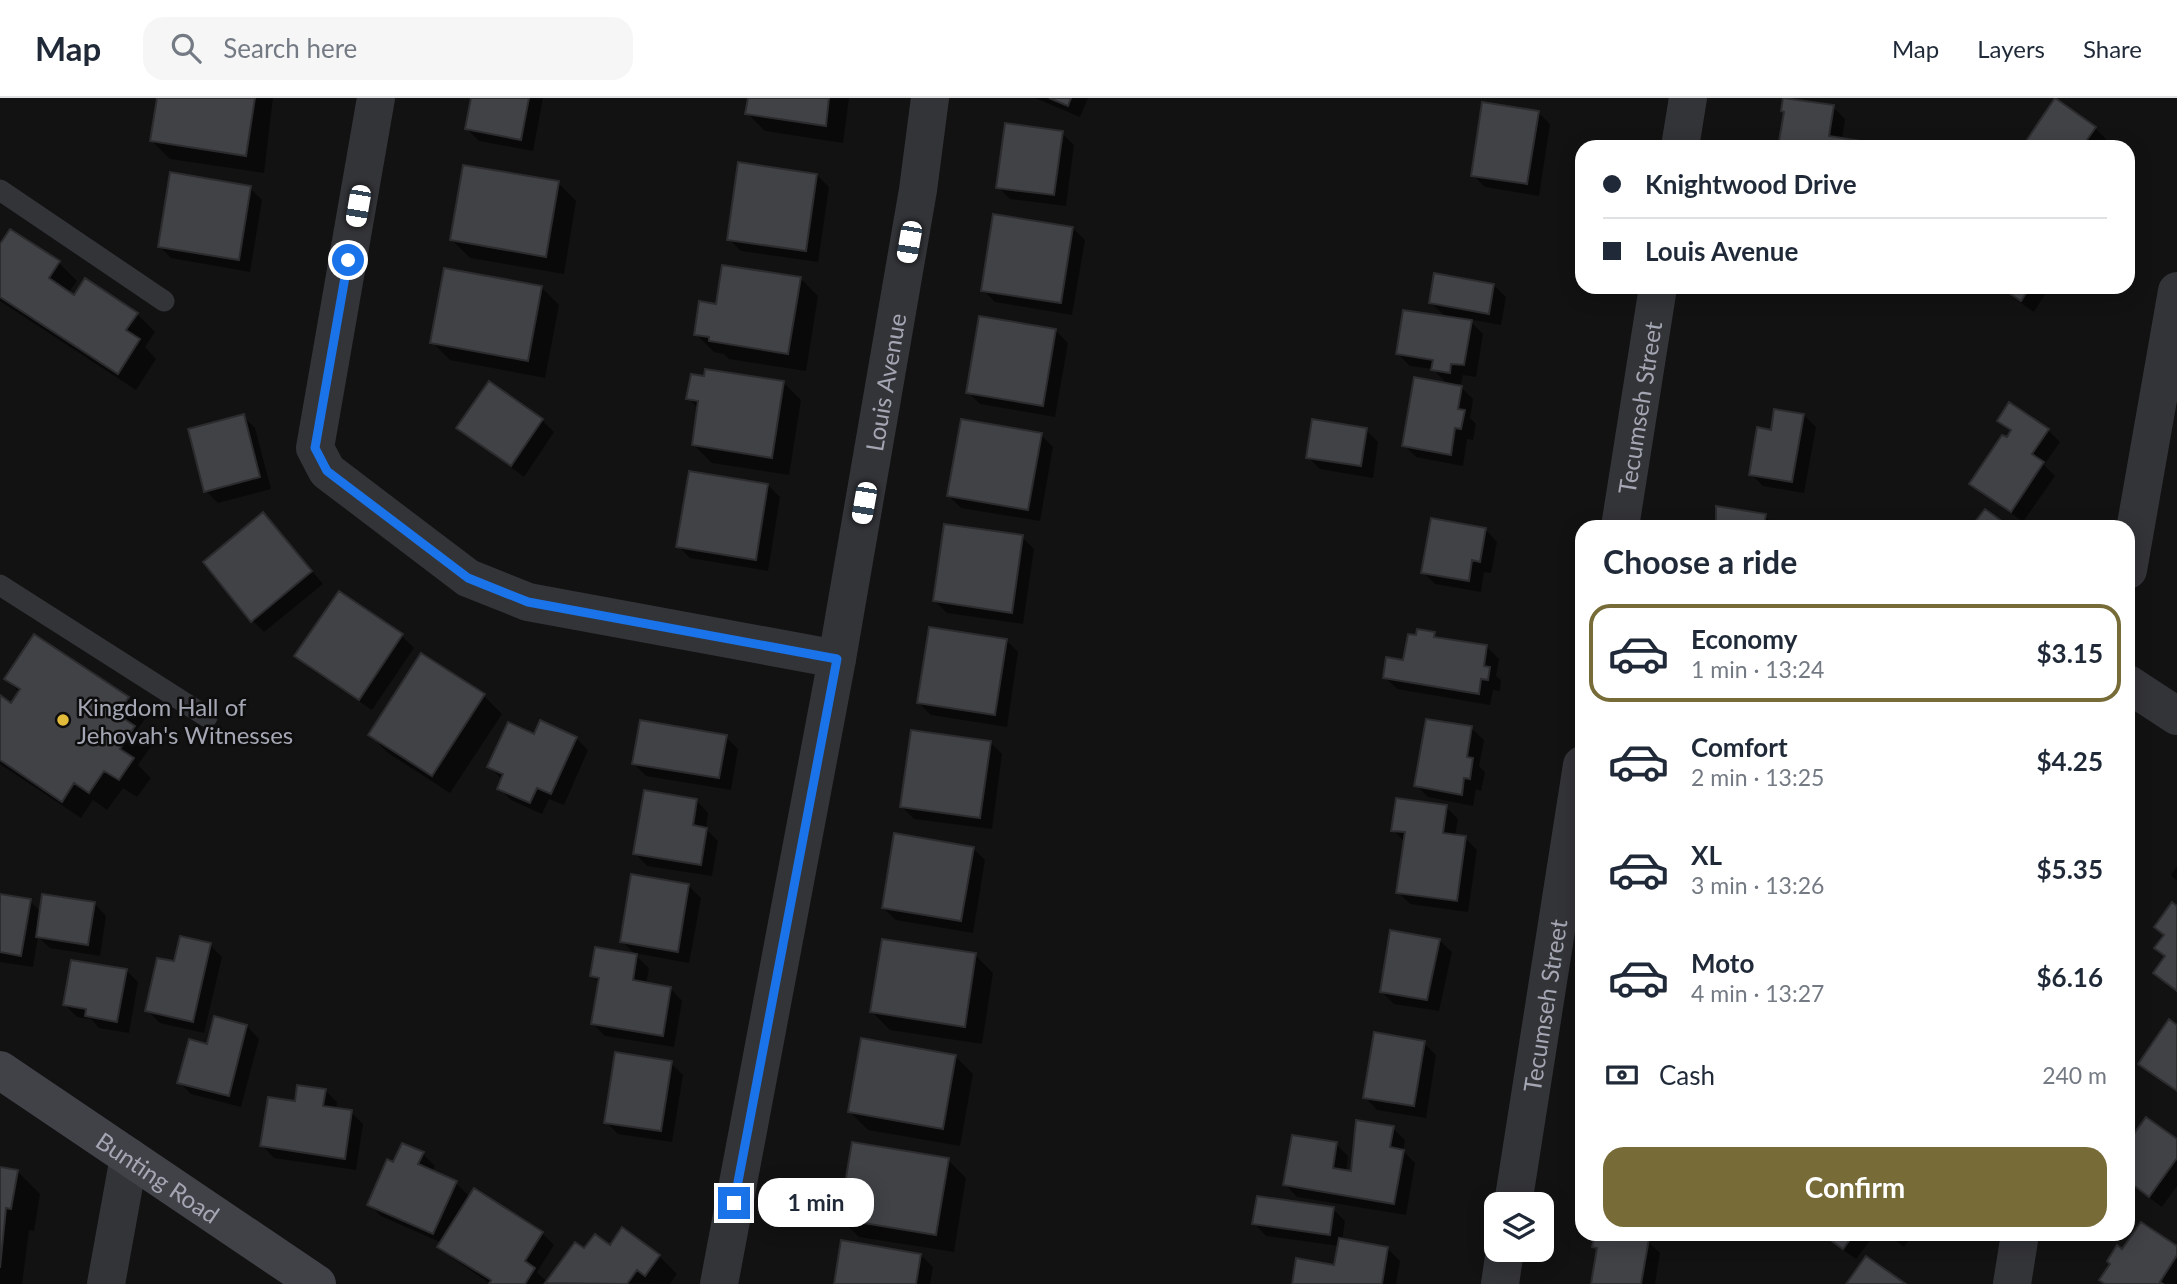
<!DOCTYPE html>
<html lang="en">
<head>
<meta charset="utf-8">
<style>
  body { margin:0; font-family:Lato,sans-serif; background:#f6f6f7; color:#1f2937; height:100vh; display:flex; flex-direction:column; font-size:26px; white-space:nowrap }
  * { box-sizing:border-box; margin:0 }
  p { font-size:23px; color:#747a83 }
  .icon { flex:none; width:38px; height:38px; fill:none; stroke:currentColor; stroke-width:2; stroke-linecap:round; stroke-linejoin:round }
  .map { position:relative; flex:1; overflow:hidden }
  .side { position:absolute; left:1575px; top:422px; width:560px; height:721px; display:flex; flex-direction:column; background:#fff; border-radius:21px; box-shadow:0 4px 18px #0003 }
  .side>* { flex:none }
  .guide { position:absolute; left:1575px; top:42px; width:560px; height:154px; border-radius:21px; box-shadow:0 4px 18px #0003; display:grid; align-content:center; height:154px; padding:0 28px; background:#fff }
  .tools { position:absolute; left:1484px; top:1094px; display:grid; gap:14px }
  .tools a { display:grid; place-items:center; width:70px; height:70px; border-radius:14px; background:#fff; box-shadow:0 4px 18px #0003; font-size:35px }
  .end { position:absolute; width:32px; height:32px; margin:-16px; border:9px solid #1a73e8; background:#fff; box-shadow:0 0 0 4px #fff }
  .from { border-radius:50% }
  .bubble { position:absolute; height:49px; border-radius:21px; background:#fff; box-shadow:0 4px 18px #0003; font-size:23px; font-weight:700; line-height:49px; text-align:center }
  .car { position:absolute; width:21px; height:42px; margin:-21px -10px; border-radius:9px; box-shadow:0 0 5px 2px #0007; background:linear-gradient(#fff 24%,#345 0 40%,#fff 0 76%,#345 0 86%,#fff 0) }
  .guide b { display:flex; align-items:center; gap:24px; height:66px; font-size:26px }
  .guide b+b { border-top:2px solid #e0e1e3 }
  .guide i { width:18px; height:18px; background:#1f2937 }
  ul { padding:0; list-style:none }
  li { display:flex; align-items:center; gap:21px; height:98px; margin:0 14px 10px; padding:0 14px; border:4px solid transparent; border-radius:21px }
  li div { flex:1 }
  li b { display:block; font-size:26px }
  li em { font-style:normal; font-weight:700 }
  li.on { border-color:#776b38 }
  li>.icon { width:63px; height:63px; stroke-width:1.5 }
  h2 { padding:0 28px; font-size:32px; line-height:84px }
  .pay { display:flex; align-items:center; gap:18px; height:77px; padding:0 28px; font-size:26px }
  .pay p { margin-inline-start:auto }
  .action { display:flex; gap:14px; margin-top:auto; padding:14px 28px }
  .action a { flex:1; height:80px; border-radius:21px; background:#776b38; color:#fff; font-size:28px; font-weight:700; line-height:80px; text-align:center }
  header { display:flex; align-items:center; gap:42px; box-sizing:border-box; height:98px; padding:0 35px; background:#fff; border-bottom:2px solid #e0e1e3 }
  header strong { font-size:33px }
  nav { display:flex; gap:38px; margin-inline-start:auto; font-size:24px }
  .search { width:490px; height:63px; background:#f6f6f7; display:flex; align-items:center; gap:18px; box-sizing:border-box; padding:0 24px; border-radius:21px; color:#747a83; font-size:26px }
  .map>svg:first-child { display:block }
</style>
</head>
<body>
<header>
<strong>Map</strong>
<div class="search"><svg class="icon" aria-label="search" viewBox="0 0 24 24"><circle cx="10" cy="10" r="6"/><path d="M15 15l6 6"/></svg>Search here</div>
<nav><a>Map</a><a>Layers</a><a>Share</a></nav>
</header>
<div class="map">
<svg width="2177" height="1186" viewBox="0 0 2177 1186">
  <rect width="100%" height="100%" fill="#121213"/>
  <path fill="#0007" fill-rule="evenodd" d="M 159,0 L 273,0 L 264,75 L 170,61 L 152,43 Z
    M 472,0 L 543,0 L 533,53 L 479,43 L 467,31 Z
    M 750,0 L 849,0 L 843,45 L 765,33 L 747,15 Z
    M 1035,0 L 1088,0 L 1080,19 Z
    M 1833,9 L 1845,21 L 1842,42 L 1870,49 L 1780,49 Z
    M 1538,14 L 1550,26 L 1539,98 L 1485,89 L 1473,77 Z
    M 2095,30 L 2107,42 L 2102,49 L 2024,49 Z
    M 1062,35 L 1074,47 L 1066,108 L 1010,101 L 998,89 Z
    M 817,77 L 829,89 L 818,164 L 741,153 L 729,141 Z
    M 558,85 L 576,103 L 564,176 L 470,160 L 452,142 Z
    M 250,90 L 262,102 L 250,174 L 171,160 L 159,148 Z
    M 1073,130 L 1085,142 L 1072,217 L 995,204 L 983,192 Z
    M 11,133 L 59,165 L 77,183 L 68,195 L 137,216 L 155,234 L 145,249 L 156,261 L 136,292 L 0,203 L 0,148 Z
    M 800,180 L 818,198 L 806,273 L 729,261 L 724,256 L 714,254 L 696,236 L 718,208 Z
    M 1494,187 L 1506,199 L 1501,227 L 1468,221 L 1483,236 L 1476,279 L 1463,277 L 1461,286 L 1458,286 L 1473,301 L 1470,320 L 1476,326 L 1473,342 L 1467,341 L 1463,368 L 1416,359 L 1404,347 L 1448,287 L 1433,271 L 1410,268 L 1398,256 L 1447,220 L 1431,205 Z
    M 541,189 L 559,207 L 545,280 L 450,262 L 432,244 Z
    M 1998,189 L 2062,189 L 2058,196 L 2049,190 L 2034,214 Z
    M 1056,233 L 1068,245 L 1055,319 L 980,306 L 968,294 Z
    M 783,284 L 801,302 L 789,377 L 712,365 L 694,347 L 699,311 L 688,300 Z
    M 489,286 L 542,322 L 554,334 L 524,379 L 459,330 Z
    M 1804,317 L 1816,329 L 1804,395 L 1763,388 L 1751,376 L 1772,334 Z
    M 243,318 L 255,330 L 271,391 L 218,405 L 206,393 Z
    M 2000,323 L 2048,332 L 2060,344 L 2044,367 L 2055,378 L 2023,424 L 1971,385 L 2012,335 Z
    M 1366,332 L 1378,344 L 1373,380 L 1320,371 L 1308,359 Z
    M 1041,337 L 1053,349 L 1040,423 L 961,410 L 949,398 Z
    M 768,387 L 780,399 L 768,473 L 690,460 L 678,448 Z
    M 1717,410 L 1765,418 L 1776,429 L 1718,429 Z
    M 275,429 L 323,486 L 264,534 L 252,522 Z
    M 1485,431 L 1497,444 L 1491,475 L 1484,474 L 1481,494 L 1435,486 L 1423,474 Z
    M 1022,439 L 1034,451 L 1023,526 L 947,515 L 935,503 Z
    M 339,495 L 402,538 L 414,550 L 372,612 L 309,570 L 297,558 Z
    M 1434,536 L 1439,541 L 1487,549 L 1499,561 L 1496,578 L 1501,582 L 1500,593 L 1493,592 L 1490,607 L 1397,591 L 1385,579 Z
    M 1006,542 L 1018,554 L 1007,629 L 931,617 L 919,605 Z
    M 422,557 L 484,598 L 502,616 L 450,695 L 388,655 L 370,637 Z
    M 6,580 L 128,601 L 146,619 L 137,632 L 152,647 L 138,667 L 151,680 L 137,699 L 123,690 L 107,712 L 93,702 L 81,720 L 0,666 L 0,599 L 12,607 L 20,595 Z
    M 1471,630 L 1484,642 L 1479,668 L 1485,674 L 1481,693 L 1476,691 L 1473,708 L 1428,699 L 1416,687 Z
    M 535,638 L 576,640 L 588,652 L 564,707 L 549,701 L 542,716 L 511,702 L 499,690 L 502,681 L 489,668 Z
    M 726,639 L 738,651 L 731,692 L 646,678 L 634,666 Z
    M 990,644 L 1002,656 L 992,731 L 914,721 L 902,709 Z
    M 696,702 L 708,715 L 706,731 L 718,743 L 712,778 L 647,768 L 635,755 ZM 694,710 L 697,710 L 693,736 L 690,735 Z
    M 1446,709 L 1458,721 L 1455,739 L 1465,740 L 1477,752 L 1468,814 L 1410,806 L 1398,794 L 1405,744 L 1393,732 Z
    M 973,750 L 985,762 L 973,835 L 896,822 L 883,810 Z
    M 2177,768 L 2177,783 L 2171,777 Z
    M 688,787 L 701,800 L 689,865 L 634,855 L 622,843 Z
    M 0,798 L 30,803 L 41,814 L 94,805 L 106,818 L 100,858 L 50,850 L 38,839 L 33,869 L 0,864 Z
    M 1439,842 L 1452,854 L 1439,913 L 1394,906 L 1381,893 Z
    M 210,847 L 222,859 L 204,935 L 160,925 L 147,912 L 175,866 Z
    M 975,857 L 993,875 L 982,946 L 890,932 L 872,914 Z
    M 636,858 L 649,870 L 646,886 L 670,890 L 682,903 L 674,949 L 605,938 L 593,926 L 600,885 L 592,878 Z
    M 126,872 L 138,884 L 129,935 L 99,930 L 91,921 L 77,919 L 65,907 Z
    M 247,928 L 259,941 L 241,1009 L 191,996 L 179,984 L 208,948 Z
    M 2177,929 L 2177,995 L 2140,966 Z
    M 1424,945 L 1436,957 L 1426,1020 L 1377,1012 L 1365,999 Z
    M 955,958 L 973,976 L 960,1048 L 868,1032 L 850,1014 Z
    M 671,965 L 683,977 L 672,1044 L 618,1036 L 606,1024 Z
    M 325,992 L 337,1004 L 336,1012 L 351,1014 L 363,1026 L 356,1072 L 274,1060 L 262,1047 L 296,1005 Z
    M 1393,1030 L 1405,1042 L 1403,1053 L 1415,1065 L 1406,1117 L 1297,1099 L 1285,1086 L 1336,1046 L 1348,1058 L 1346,1074 L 1352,1075 Z
    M 2177,1043 L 2177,1088 L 2162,1109 L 2128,1085 L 2128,1048 Z
    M 423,1056 L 435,1068 L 432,1074 L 456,1085 L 468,1097 L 463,1107 L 542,1135 L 554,1147 L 537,1174 L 546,1183 L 544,1186 L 491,1186 L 452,1160 L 440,1148 L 442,1145 L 381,1118 L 369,1106 L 394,1066 Z
    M 948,1062 L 966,1080 L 954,1154 L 859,1139 L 841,1121 Z
    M 0,1071 L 17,1073 L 40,1096 L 34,1133 L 29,1132 L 22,1186 L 0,1186 Z
    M 1333,1111 L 1345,1123 L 1342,1143 L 1388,1151 L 1400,1163 L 1396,1186 L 1294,1186 L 1335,1169 L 1339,1148 L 1266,1138 L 1254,1125 Z
    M 623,1132 L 659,1158 L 677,1176 L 670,1186 L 548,1184 L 585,1153 L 610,1149 Z
    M 1597,1136 L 1659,1136 L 1658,1141 L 1640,1138 L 1639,1142 L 1648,1143 L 1660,1155 L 1655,1186 L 1593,1186 L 1598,1153 L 1594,1149 Z
    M 1820,1136 L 1867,1136 L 1872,1140 L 1856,1161 Z
    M 1886,1136 L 1913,1136 L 1904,1149 Z
    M 2118,1150 L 2123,1153 L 2177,1150 L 2177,1186 L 2105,1186 L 2101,1182 Z
    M 921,1157 L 933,1169 L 930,1186 L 836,1186 Z"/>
  <path fill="#414246" stroke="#2c2c2f" stroke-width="2" d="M 157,0 L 255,0 L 246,58 L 150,43 Z
    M 471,0 L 529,0 L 521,42 L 465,31 Z
    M 748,0 L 829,0 L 826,28 L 745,16 Z
    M 1049,0 L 1071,0 L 1068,8 Z
    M 1783,0 L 1834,7 L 1829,38 L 1868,44 L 1867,49 L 1778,49 L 1784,14 L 1781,13 Z
    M 2055,0 L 2096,29 L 2082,49 L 2022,49 Z
    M 1482,4 L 1539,13 L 1527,86 L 1471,78 Z
    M 1005,25 L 1063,33 L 1054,97 L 996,90 Z
    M 738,64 L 817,76 L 806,153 L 727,142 Z
    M 463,67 L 559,83 L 546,159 L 450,142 Z
    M 170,74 L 251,88 L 239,162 L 158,149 Z
    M 993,116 L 1073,129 L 1061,205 L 981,193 Z
    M 10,131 L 60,163 L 49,180 L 74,197 L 85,180 L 138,215 L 126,232 L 140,241 L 118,276 L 0,199 L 0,146 Z
    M 722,167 L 801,179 L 788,256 L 709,243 L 709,239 L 694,237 L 699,203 L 716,206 Z
    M 444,170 L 542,188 L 528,263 L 430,245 Z
    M 1434,175 L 1494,186 L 1489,216 L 1429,205 Z
    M 2000,189 L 2030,189 L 2021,203 Z
    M 1403,212 L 1472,222 L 1464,267 L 1451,266 L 1450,275 L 1431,272 L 1433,262 L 1396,256 Z
    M 979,218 L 1056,231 L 1043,308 L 966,295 Z
    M 705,271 L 784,283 L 772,360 L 692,347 L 698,303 L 686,301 L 691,276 L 704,278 Z
    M 1414,279 L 1462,288 L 1458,311 L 1465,312 L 1461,331 L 1455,330 L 1451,357 L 1402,348 Z
    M 489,283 L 543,321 L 511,368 L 456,330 Z
    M 2009,304 L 2049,331 L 2032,356 L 2044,364 L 2011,414 L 1969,386 L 2002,337 L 2007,339 L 2011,332 L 1997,323 Z
    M 1774,311 L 1804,316 L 1792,384 L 1749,377 L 1757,329 L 1771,332 Z
    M 244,316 L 260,379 L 204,394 L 188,331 Z
    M 961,321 L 1042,335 L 1028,412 L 947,398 Z
    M 1312,321 L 1367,330 L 1361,368 L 1306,360 Z
    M 689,373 L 768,386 L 756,462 L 676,449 Z
    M 1716,408 L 1766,416 L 1764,429 L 1716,429 Z
    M 1985,411 L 2010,429 L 1971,429 Z
    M 263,414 L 312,473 L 251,524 L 203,464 Z
    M 1431,420 L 1486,430 L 1480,464 L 1472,462 L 1469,483 L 1421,475 Z
    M 944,426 L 1023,437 L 1012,515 L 933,503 Z
    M 339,493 L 403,536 L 359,602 L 294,558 Z
    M 929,529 L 1007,541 L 995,617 L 917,605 Z
    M 1417,531 L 1435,534 L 1434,539 L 1487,547 L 1484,568 L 1490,569 L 1488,582 L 1481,581 L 1479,596 L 1383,580 L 1386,559 L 1403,562 L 1408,536 L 1416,537 Z
    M 34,536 L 129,599 L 117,616 L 135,628 L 120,651 L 134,660 L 119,682 L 104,673 L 89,695 L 74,685 L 62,704 L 0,662 L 0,597 L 11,605 L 20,591 L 4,581 Z
    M 421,555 L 485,596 L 432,678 L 368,637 Z
    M 1426,621 L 1472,628 L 1467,659 L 1473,660 L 1470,681 L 1464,680 L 1462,697 L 1414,688 Z
    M 540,622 L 577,639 L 551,696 L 537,690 L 530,705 L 497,691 L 503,676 L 487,669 L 508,624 L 534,636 Z
    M 640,622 L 727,637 L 719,680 L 632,666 Z
    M 911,632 L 991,643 L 980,720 L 900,709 Z
    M 644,692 L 697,701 L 693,727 L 707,730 L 701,767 L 633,756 Z
    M 1396,700 L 1447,707 L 1443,735 L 1466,738 L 1457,803 L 1396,795 L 1405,734 L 1391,733 Z
    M 894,735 L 974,749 L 961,823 L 882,810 Z
    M 631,776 L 689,786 L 678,854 L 620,844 Z
    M 0,796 L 31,801 L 21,858 L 0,854 Z
    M 42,796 L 95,804 L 88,847 L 36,839 Z
    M 2172,804 L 2177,808 L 2177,893 L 2153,875 L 2165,858 L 2154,850 L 2164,837 L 2154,829 Z
    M 1390,832 L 1440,841 L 1427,902 L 1380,894 Z
    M 180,838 L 211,845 L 193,924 L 145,913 L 157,860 L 174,863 Z
    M 882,841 L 976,855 L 965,929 L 870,914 Z
    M 595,849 L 637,856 L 633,882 L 671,889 L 663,938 L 591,926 L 599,880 L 590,878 Z
    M 71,862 L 127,871 L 117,924 L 85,918 L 86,911 L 63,907 Z
    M 214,918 L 247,927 L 229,998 L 177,985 L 189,941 L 207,946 Z
    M 2169,921 L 2177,927 L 2177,993 L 2138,966 Z
    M 1374,934 L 1425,943 L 1414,1008 L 1363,1000 Z
    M 861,940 L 956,957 L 943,1031 L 848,1014 Z
    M 615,954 L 672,963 L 661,1033 L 604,1025 Z
    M 297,987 L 326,991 L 323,1008 L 352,1012 L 345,1061 L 260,1048 L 268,999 L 295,1003 Z
    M 2146,1019 L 2177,1041 L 2177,1060 L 2149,1099 L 2128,1083 L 2128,1044 Z
    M 1356,1022 L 1394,1028 L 1390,1049 L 1404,1052 L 1394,1106 L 1283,1087 L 1292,1037 L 1337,1044 L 1333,1070 L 1351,1073 Z
    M 852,1044 L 949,1060 L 936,1137 L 839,1121 Z
    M 402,1045 L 424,1054 L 418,1066 L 457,1083 L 433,1136 L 367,1107 L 387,1061 L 393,1064 Z
    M 0,1069 L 18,1072 L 11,1111 L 6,1110 L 0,1170 Z
    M 474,1090 L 543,1134 L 525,1163 L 535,1170 L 525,1186 L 489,1186 L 491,1182 L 437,1149 Z
    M 1257,1098 L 1334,1109 L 1330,1137 L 1252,1126 Z
    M 2141,1124 L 2177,1148 L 2177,1157 L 2160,1184 L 2163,1186 L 2105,1186 L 2099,1182 L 2110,1166 L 2107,1163 L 2117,1147 L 2122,1151 Z
    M 622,1129 L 660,1157 L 645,1178 L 637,1172 L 627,1186 L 545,1185 L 575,1144 L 584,1150 L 595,1136 L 610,1147 Z
    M 1595,1136 L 1627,1136 L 1649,1141 L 1641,1186 L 1591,1186 L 1597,1150 L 1592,1149 Z
    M 1822,1136 L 1854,1136 L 1843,1151 Z
    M 1339,1140 L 1388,1149 L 1382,1186 L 1292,1186 L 1296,1160 L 1334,1167 Z
    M 841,1142 L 921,1156 L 916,1186 L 834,1186 Z
    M 1866,1158 L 1906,1186 L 1846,1186 Z"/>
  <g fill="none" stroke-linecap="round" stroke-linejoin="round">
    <path stroke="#333438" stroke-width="21" d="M 0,92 L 164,203
      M 0,487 L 207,619"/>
    <g stroke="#333438" stroke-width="38">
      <path d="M 376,0 L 315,350 L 327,373 L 468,480 L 528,504 L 837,561"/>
      <path d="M 1680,49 L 1688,0"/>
      <path id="s1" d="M 1620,429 L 1658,189"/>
      <path d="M 2128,472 L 2177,193"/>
      <path d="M 2128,586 L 2177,618"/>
      <path id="s2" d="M 1513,1106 L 1582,667"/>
      <path d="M 106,1186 L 129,1059"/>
      <path id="s3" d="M 719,1186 L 837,561 L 918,92 L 930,0"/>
      <path d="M 1500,1186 L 1505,1152"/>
      <path d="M 2012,1186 L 2020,1136"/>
    </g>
    <path stroke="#414248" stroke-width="38" id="s4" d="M 0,972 L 317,1186"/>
  </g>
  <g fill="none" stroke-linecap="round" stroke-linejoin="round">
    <path stroke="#1a73e8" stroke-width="9" d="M 348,162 L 315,350 L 327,373 L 468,480 L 528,504 L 837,561 L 734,1105"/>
  </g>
  <circle fill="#e3bb3a" stroke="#0d0d0e" stroke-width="2.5" cx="63" cy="622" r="7"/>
  <g text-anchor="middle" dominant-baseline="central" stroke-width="5" stroke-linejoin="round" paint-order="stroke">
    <g font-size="24" fill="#a4a7b3" stroke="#0d0d0e">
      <text stroke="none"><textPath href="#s3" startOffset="917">Louis Avenue</textPath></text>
      <text stroke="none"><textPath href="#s1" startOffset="121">Tecumseh Street</textPath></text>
      <text stroke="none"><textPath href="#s2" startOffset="201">Tecumseh Street</textPath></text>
      <text stroke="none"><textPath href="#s4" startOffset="191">Bunting Road</textPath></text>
    </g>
    <g font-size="24" fill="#a4a7b3" stroke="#0d0d0e" text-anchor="start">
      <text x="77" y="608">Kingdom Hall of<tspan x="77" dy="28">Jehovah's Witnesses</tspan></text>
    </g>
  </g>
</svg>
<div class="tools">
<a><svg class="icon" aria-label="layers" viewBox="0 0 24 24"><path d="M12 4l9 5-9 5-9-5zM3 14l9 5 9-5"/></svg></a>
</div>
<i class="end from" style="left:348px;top:162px"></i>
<i class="end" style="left:734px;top:1105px"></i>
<div class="bubble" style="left:758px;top:1080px;width:116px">1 min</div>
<i class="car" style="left:358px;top:108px;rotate:190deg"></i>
<i class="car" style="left:909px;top:144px;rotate:190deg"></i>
<i class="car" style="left:864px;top:405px;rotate:190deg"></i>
<div class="guide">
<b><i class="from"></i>Knightwood Drive</b>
<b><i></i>Louis Avenue</b>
</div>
<section class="side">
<h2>Choose a ride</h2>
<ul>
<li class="on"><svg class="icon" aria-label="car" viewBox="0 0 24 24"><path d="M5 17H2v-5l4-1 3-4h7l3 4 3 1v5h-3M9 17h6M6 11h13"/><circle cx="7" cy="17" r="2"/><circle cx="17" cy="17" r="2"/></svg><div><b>Economy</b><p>1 min · 13:24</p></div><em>$3.15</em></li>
<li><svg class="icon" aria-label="car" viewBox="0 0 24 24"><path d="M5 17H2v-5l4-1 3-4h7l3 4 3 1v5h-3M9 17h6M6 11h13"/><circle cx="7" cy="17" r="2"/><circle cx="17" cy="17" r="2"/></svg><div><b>Comfort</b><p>2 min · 13:25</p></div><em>$4.25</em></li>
<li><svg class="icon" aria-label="car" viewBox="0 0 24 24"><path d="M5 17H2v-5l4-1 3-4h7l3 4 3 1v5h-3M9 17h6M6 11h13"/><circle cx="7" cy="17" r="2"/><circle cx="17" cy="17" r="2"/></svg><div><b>XL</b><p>3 min · 13:26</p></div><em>$5.35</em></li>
<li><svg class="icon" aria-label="car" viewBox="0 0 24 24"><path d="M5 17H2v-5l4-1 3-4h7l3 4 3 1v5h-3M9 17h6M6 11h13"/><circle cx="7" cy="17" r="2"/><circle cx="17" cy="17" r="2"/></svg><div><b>Moto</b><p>4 min · 13:27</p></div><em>$6.16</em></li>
</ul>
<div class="pay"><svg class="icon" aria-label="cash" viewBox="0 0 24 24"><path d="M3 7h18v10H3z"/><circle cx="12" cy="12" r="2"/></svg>Cash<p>240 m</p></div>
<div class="action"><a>Confirm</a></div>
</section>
</div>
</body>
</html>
